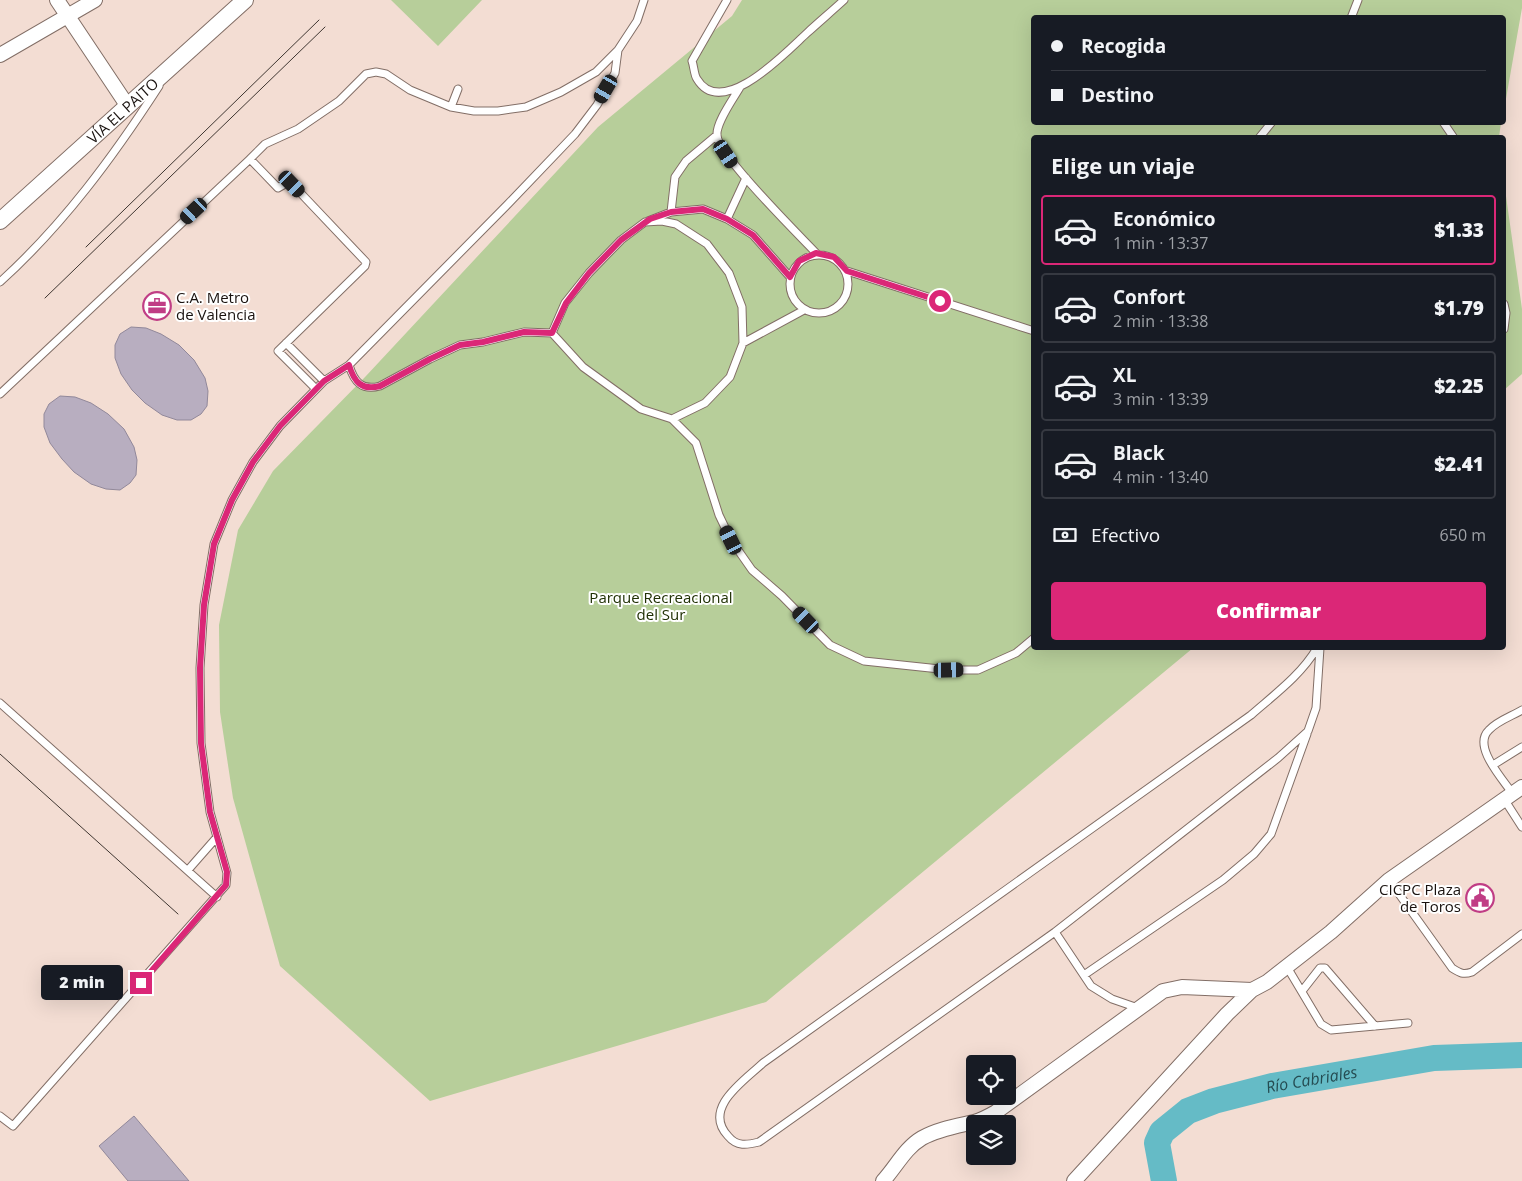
<!DOCTYPE html>
<html lang="es">
<head>
<meta charset="utf-8">
<style>
  body { margin:0; font-family:"Open Sans",sans-serif; background:#242831; color:#f1f3f6; height:100vh; display:flex; flex-direction:column; font-size:19px; white-space:nowrap }
  * { box-sizing:border-box; margin:0 }
  p { font-size:16px; color:#9ea1a6 }
  .icon { flex:none; width:28px; height:28px; fill:none; stroke:currentColor; stroke-width:2; stroke-linecap:round; stroke-linejoin:round }
  .map { position:relative; flex:1; overflow:hidden }
  .panel { position:absolute; left:1031px; top:135px; width:475px; height:515px; display:flex; flex-direction:column; background:#171b24; border-radius:5px; box-shadow:0 5px 20px #0002 }
  .panel>* { flex:none }
  .banner { position:absolute; left:1031px; top:15px; width:475px; height:110px; border-radius:5px; box-shadow:0 5px 20px #0002; display:grid; align-content:center; height:110px; padding:0 20px; background:#171b24 }
  .buttons { position:absolute; left:966px; top:1055px; display:grid; gap:10px }
  .buttons a { display:grid; place-items:center; width:50px; height:50px; border-radius:5px; background:#171b24; box-shadow:0 5px 20px #0002; font-size:25px }
  .end { position:absolute; width:22px; height:22px; margin:-11px; border:6px solid #db2777; background:#fff; box-shadow:0 0 0 2px #fff }
  .from { border-radius:50% }
  .bubble { position:absolute; height:35px; border-radius:5px; background:#171b24; box-shadow:0 5px 20px #0002; font-size:16px; font-weight:800; line-height:35px; text-align:center }
  .car { position:absolute; width:15px; height:30px; margin:-15px -8px; border-radius:6px; box-shadow:0 0 4px 1px #0007; background:linear-gradient(#222 24%,#8ab4d8 0 40%,#222 0 76%,#8ab4d8 0 86%,#222 0) }
  .banner b { display:flex; align-items:center; gap:18px; height:48px; font-size:19px }
  .banner b+b { border-top:1px solid #363941 }
  .banner i { width:12px; height:12px; background:#f1f3f6 }
  ul { padding:0; list-style:none }
  li { display:flex; align-items:center; gap:15px; height:70px; margin:0 10px 8px; padding:0 10px; border:2px solid #363941; border-radius:5px }
  li div { flex:1 }
  li b { display:block; font-size:19px }
  li em { font-style:normal; font-weight:800 }
  li.selected { border-color:#db2777 }
  li>.icon { width:45px; height:45px; stroke-width:1.5 }
  h2 { padding:0 20px; font-size:22px; line-height:60px }
  .pay { display:flex; align-items:center; gap:12px; height:55px; padding:0 20px; font-size:19px }
  .pay p { margin-inline-start:auto }
  .primary-button { display:flex; gap:10px; margin-top:auto; padding:10px 20px }
  .primary-button a { flex:1; height:58px; border-radius:5px; background:#db2777; color:#fff; font-size:20px; font-weight:800; line-height:58px; text-align:center }
  .map>svg:first-child { display:block }
</style>
</head>
<body>
<div class="map">
<svg width="1522" height="1181" viewBox="0 0 1522 1181">
  <rect width="100%" height="100%" fill="#f3ddd3"/>
  <path fill="#b7ce9a" d="M 391,0 L 482,0 L 438,46 Z
    M 742,0 L 1522,0 L 1522,8 L 1504,110 L 1504,18 L 1034,18 L 1034,122 L 1501,123 L 1499,137 L 1034,138 L 1034,648 L 1193,648 L 766,1002 L 430,1101 L 280,966 L 233,798 L 220,712 L 219,625 L 238,530 L 273,471 L 366,376 L 598,127 L 732,16 Z
    M 1504,182 L 1522,309 L 1522,374 L 1504,390 Z"/>
  <g fill="none" stroke-linecap="round" stroke-linejoin="round">
    <path stroke="#65bbc6" stroke-width="26" id="s1" d="M 1164,1181 L 1157,1143 L 1162,1132 L 1188,1111 L 1214,1101 L 1272,1086 L 1434,1058 L 1522,1055"/>
  </g>
  <path fill="#b8aec0" stroke="#91889a" d="M 131,327 L 146,328 L 161,334 L 179,345 L 194,360 L 205,378 L 208,391 L 207,406 L 201,414 L 191,420 L 177,420 L 162,415 L 145,403 L 132,390 L 121,374 L 115,358 L 115,345 L 120,334 Z
    M 60,396 L 75,397 L 91,403 L 108,414 L 124,429 L 134,447 L 137,460 L 136,475 L 130,483 L 120,490 L 106,489 L 91,484 L 74,472 L 62,459 L 50,443 L 44,427 L 44,414 L 49,404 Z
    M 134,1116 L 189,1181 L 128,1181 L 99,1146 Z"/>
  <g fill="none" stroke-linecap="round" stroke-linejoin="round">
    <defs>
      <path id="service" d="M 727,0 L 692,61 C 694,66 694,75 697,79 C 722,121 787,51 807,33 C 819,22 832,11 844,0
        M 1351,18 L 1358,0
        M 740,87 C 734,98 716,122 717,135 C 717,154 799,235 816,253
        M 451,107 L 458,89
        M 1443,122 L 1454,138
        M 1259,138 L 1272,122
        M 671,212 L 675,177 L 686,161 L 717,135
        M 727,219 L 746,178
        M 648,221 L 671,212 L 703,209 L 727,219 L 753,235 L 790,277
        M790 284a29 29 0 1 1 58 0a29 29 0 1 1-58 0Z
        M 847,271 L 1034,331
        M 0,282 C 63,225 113,157 159,86
        M 1504,304 L 1506,313 L 1504,329
        M 552,333 L 565,303 L 589,273 L 621,240 L 645,222 L 662,221 L 676,224 L 707,244 L 729,273 L 742,307 L 743,343 L 730,377 L 705,403 L 672,419
        M 286,343 L 324,381
        M 743,343 L 804,310
        M 349,365 C 354,382 362,391 380,386 L 430,359 L 460,345 L 483,342 L 524,332 L 552,333 L 583,367 L 641,409 L 672,419 L 696,443 L 719,515 L 731,540 L 752,570 L 782,596 L 830,645 L 864,661 L 949,670 L 978,670 L 1016,653 L 1034,638
        M 316,389 L 278,351 L 365,266 L 366,262 L 292,184 L 285,184 L 278,188 L 250,159 L 265,144 L 298,129 L 339,101 L 366,74 L 376,72 L 386,74 L 410,90 L 451,107 L 474,111 L 498,111 L 526,107 L 561,92 L 596,72 L 618,50
        M 0,394 L 250,159
        M 0,703 L 217,897
        M 1493,765 L 1522,747
        M 1512,793 C 1502,778 1472,746 1489,730 C 1497,721 1512,716 1522,710
        M 1504,799 L 1522,827
        M 188,870 L 217,837
        M 1389,880 L 1452,968 C 1460,973 1463,975 1472,972 L 1522,934
        M 1055,932 L 1278,758 L 1308,731 L 1316,708 L 1320,648
        M 1287,967 L 1321,1024 L 1331,1030 L 1408,1023
        M 1084,975 L 1223,880 L 1254,854 L 1271,834 L 1307,734
        M 1302,991 L 1320,968 L 1325,968 L 1375,1026
        M 1138,1008 L 1112,999 L 1091,986 L 1055,932 L 759,1142 C 747,1145 737,1147 728,1136 C 702,1108 744,1081 763,1063 L 1251,715 C 1275,694 1301,675 1317,648
        M 0,1116 L 13,1126 L 226,885 L 227,873 L 210,812 L 201,743 L 200,668 L 204,605 L 214,544 L 232,500 L 253,462 L 280,426 L 324,381 L 349,365 L 508,204 L 575,134 L 597,105 L 615,73 L 618,50 L 637,21 L 644,0"/>
      <path id="minor" d="M 57,0 L 127,105
        M 0,55 L 95,0
        M 883,1181 C 896,1167 905,1148 922,1138 C 938,1129 957,1126 974,1122 C 982,1120 989,1116 996,1112 L 1163,991 L 1182,987 L 1252,990
        M 1074,1181 L 1227,1014 L 1252,990 L 1267,982 L 1331,932 L 1389,880 L 1522,787"/>
      <g id="tertiary">
        <path id="s2" d="M 0,221 L 245,0"/>
      </g>
    </defs>
    <use href="#service" stroke="#826e66" stroke-width="9"/>
    <use href="#minor" stroke="#826e66" stroke-width="16"/>
    <use href="#tertiary" stroke="#826e66" stroke-width="18"/>
    <use href="#service" stroke="#fff" stroke-width="7"/>
    <use href="#minor" stroke="#fff" stroke-width="14"/>
    <use href="#tertiary" stroke="#fff" stroke-width="16"/>
    <path stroke="#3f3631" stroke-width="1" d="M 86,247 L 319,20
      M 45,298 L 325,27
      M 0,754 L 178,914"/>
  </g>
  <g fill="none" stroke-linecap="round" stroke-linejoin="round">
    <path stroke="#db2777" stroke-width="6" d="M 141,983 L 226,885 L 227,872 L 210,812 L 201,743 L 200,668 L 203,621 L 204,605 L 214,544 L 232,500 L 253,462 L 280,426 L 324,381 L 349,365 C 354,382 362,391 380,386 L 430,359 L 460,345 L 483,342 L 524,332 L 552,333 L 566,303 L 589,273 L 621,240 L 650,219 L 671,212 L 703,209 L 727,219 L 753,235 L 790,277 L 799,261 L 816,253 L 834,257 L 847,271 L 940,301"/>
  </g>
  <defs>
    <symbol id="office-ring" viewBox="-11 -11 22 22"><circle r="9.5" fill="#fff" stroke="#c03d85" stroke-width="1.5"/><path d="M-6-3h4V-5.5h4V-3h4V5H-6ZM-1-4.5V-3h2v-1.5ZM-6 0V1H6V0Z" fill="#c03d85"/></symbol>
    <symbol id="civic-ring" viewBox="-11 -11 22 22"><circle r="9.5" fill="#fff" stroke="#c03d85" stroke-width="1.5"/><path d="M-.6-6.5H3V-4.5H.6V-3L4-1V1h2V6H-6V1h2V-1L-.6-3ZM-1.2 2.5V6h2.4V2.5Z" fill="#c03d85"/></symbol>
  </defs>
  <g fill-rule="evenodd">
    <use href="#office-ring" x="141" y="290" width="32" height="32"/>
    <use href="#civic-ring" x="1464" y="882" width="32" height="32"/>
  </g>
  <g text-anchor="middle" dominant-baseline="central" stroke-width="4" stroke-linejoin="round" paint-order="stroke">
    <g font-size="15" fill="#19120f" stroke="#fff">
      <text stroke="none"><textPath href="#s2" startOffset="165">VÍA EL PAITO</textPath></text>
    </g>
    <g font-size="15" fill="#19120f" stroke="#fff" text-anchor="start">
      <text x="176" y="297">C.A. Metro<tspan x="176" dy="17">de Valencia</tspan></text>
      <text x="1461" y="889" text-anchor="end">CICPC Plaza<tspan x="1461" dy="17">de Toros</tspan></text>
    </g>
    <g font-size="15" fill="#213105" stroke="#fff">
      <text x="661" y="597">Parque Recreacional<tspan x="661" dy="17">del Sur</tspan></text>
    </g>
    <g font-size="16" font-style="italic" fill="#254c52" stroke="#fff">
      <text stroke="none"><textPath href="#s1" startOffset="212">Río Cabriales</textPath></text>
    </g>
  </g>
</svg>
<div class="buttons">
<a><svg class="icon" aria-label="locate" viewBox="0 0 24 24"><circle cx="12" cy="12" r="6"/><path d="M12 2v4M12 18v4M2 12h4M18 12h4"/></svg></a>
<a><svg class="icon" aria-label="layers" viewBox="0 0 24 24"><path d="M12 4l9 5-9 5-9-5zM3 14l9 5 9-5"/></svg></a>
</div>
<i class="end from" style="left:940px;top:301px"></i>
<i class="end" style="left:141px;top:983px"></i>
<div class="bubble" style="left:41px;top:965px;width:82px">2 min</div>
<i class="car" style="left:606px;top:89px;rotate:210deg"></i>
<i class="car" style="left:726px;top:154px;rotate:146deg"></i>
<i class="car" style="left:292px;top:184px;rotate:136deg"></i>
<i class="car" style="left:194px;top:211px;rotate:227deg"></i>
<i class="car" style="left:731px;top:540px;rotate:334deg"></i>
<i class="car" style="left:806px;top:620px;rotate:316deg"></i>
<i class="car" style="left:949px;top:670px;rotate:89deg"></i>
<div class="banner">
<b><i class="from"></i>Recogida</b>
<b><i></i>Destino</b>
</div>
<section class="panel">
<h2>Elige un viaje</h2>
<ul>
<li class="selected"><svg class="icon" aria-label="car" viewBox="0 0 24 24"><path d="M5 17H2v-5l4-1 3-4h7l3 4 3 1v5h-3M9 17h6M6 11h13"/><circle cx="7" cy="17" r="2"/><circle cx="17" cy="17" r="2"/></svg><div><b>Económico</b><p>1 min · 13:37</p></div><em>$1.33</em></li>
<li><svg class="icon" aria-label="car" viewBox="0 0 24 24"><path d="M5 17H2v-5l4-1 3-4h7l3 4 3 1v5h-3M9 17h6M6 11h13"/><circle cx="7" cy="17" r="2"/><circle cx="17" cy="17" r="2"/></svg><div><b>Confort</b><p>2 min · 13:38</p></div><em>$1.79</em></li>
<li><svg class="icon" aria-label="car" viewBox="0 0 24 24"><path d="M5 17H2v-5l4-1 3-4h7l3 4 3 1v5h-3M9 17h6M6 11h13"/><circle cx="7" cy="17" r="2"/><circle cx="17" cy="17" r="2"/></svg><div><b>XL</b><p>3 min · 13:39</p></div><em>$2.25</em></li>
<li><svg class="icon" aria-label="car" viewBox="0 0 24 24"><path d="M5 17H2v-5l4-1 3-4h7l3 4 3 1v5h-3M9 17h6M6 11h13"/><circle cx="7" cy="17" r="2"/><circle cx="17" cy="17" r="2"/></svg><div><b>Black</b><p>4 min · 13:40</p></div><em>$2.41</em></li>
</ul>
<div class="pay"><svg class="icon" aria-label="cash" viewBox="0 0 24 24"><path d="M3 7h18v10H3z"/><circle cx="12" cy="12" r="2"/></svg>Efectivo<p>650 m</p></div>
<div class="primary-button"><a>Confirmar</a></div>
</section>
</div>
</body>
</html>
